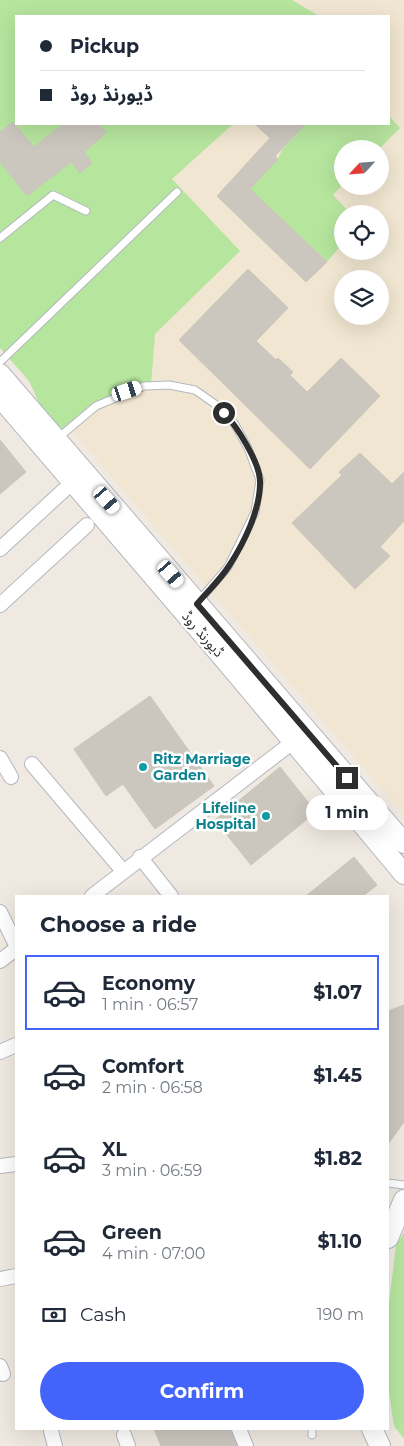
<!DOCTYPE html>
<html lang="en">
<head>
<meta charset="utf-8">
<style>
  body { margin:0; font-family:Montserrat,"Noto Sans Arabic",sans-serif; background:#f2f2f3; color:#1f2937; height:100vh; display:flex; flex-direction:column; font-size:19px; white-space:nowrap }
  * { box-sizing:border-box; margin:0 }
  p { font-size:16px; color:#747a83 }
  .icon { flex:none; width:28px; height:28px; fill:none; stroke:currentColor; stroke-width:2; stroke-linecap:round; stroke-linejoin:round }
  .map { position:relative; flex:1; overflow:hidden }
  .side { position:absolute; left:15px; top:895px; width:374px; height:535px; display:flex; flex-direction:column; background:#fff; border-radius:0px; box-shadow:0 5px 20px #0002 }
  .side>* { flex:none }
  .hud { position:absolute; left:15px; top:15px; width:375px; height:110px; border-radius:0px; box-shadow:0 5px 20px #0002; display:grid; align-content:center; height:110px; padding:0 25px; background:#fff }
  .needle { width:32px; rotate:244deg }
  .fabs { position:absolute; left:334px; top:140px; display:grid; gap:10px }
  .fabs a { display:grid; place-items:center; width:55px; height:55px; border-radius:50%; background:#fff; box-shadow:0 5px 20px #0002; font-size:25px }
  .end { position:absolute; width:22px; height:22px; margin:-11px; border:6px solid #2e2e2e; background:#fff; box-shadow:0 0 0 2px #fff }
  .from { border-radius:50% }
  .bubble { position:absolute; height:35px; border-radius:18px; background:#fff; box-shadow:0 5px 20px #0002; font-size:16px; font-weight:700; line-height:35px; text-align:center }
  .car { position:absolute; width:15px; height:30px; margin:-15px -8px; border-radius:6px; box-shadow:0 0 4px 1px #0007; background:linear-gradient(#fff 24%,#345 0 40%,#fff 0 76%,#345 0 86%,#fff 0) }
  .hud b { display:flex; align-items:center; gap:18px; height:48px; font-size:19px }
  .hud b+b { border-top:1px solid #e0e1e3 }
  .hud i { width:12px; height:12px; background:#1f2937 }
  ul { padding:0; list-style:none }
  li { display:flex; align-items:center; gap:15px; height:75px; margin:0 10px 8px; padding:0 15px; border:2px solid transparent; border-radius:0px }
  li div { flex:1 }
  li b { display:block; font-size:19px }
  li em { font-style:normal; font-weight:700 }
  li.on { border-color:#4264fb }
  li>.icon { width:45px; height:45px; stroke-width:1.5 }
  h2 { padding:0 25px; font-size:22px; line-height:60px }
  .pay { display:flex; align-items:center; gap:12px; height:55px; padding:0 25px; font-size:19px }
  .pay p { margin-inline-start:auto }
  .action { display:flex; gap:10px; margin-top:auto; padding:10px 25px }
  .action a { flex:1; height:58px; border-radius:30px; background:#4264fb; color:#fff; font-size:20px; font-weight:700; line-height:58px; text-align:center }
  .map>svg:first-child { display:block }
</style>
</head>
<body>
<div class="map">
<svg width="404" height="1446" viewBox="0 0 404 1446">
  <rect width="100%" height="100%" fill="#efe9e1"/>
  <path fill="#f0e6d1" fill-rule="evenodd" d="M 0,0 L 404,0 L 404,815 L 0,348 ZM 16,16 L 389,16 L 389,124 L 16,124 ZM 342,149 L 380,149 L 380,186 L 342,186 ZM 342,214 L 380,214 L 380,251 L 342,251 ZM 342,279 L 380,279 L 380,316 L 342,316 Z"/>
  <path fill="#b6e59e" d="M 0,0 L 292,0 L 319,16 L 16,16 L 16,124 L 233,124 L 172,179 L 240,251 L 155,334 L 151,385 L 96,406 L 56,440 L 29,381 L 0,348 Z
    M 389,116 L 400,128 L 379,149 L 342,149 L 342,185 L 333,195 L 351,214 L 342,214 L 342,244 L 327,262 L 250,189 L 278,159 L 282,150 L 306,124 L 389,124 Z
    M 404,1232 L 404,1439 L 394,1426 L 388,1386 L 388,1312 L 396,1245 Z"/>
  <path fill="#cbc7bf" stroke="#cbc5ba" d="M 13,122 L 34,147 L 63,124 L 98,124 L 106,133 L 84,152 L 92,163 L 80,173 L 71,162 L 27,196 L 0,162 L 0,132 Z
    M 255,124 L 306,124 L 275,156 L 278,159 L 250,189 L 327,262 L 306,282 L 217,196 L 270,138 Z
    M 248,269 L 288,308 L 256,341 L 276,360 L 278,358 L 293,372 L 290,375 L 307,392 L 341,358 L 380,396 L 310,469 L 179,340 Z
    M 0,440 L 26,472 L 0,494 Z
    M 360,453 L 392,484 L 404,472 L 404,521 L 380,547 L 390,556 L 355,589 L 292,523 L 342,475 L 339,472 Z
    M 150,696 L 214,786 L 155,829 L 123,784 L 106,796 L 74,749 Z
    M 280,767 L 316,812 L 251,865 L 215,820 Z
    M 354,857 L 377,885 L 363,896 L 306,896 Z
    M 404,1005 L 404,1122 L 388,1144 L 388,1011 Z
    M 154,1429 L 230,1429 L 237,1446 L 161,1446 Z"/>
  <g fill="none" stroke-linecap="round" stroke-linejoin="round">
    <defs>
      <path id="service" d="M 0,238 L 53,195 L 86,211
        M 0,362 L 177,192
        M 58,438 L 96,406 L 144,386 L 169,385 L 195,390 L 215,404 L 234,423 L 248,448 L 260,480 L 255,512 L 228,567 L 198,602
        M 388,1183 L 404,1185
        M 312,1435 L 312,1429"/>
      <path id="minor" d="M 0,549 L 64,490
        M 0,605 L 87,525
        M 0,758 L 11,777
        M 32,764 L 123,871
        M 140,857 L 171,896
        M 92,896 L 293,742
        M 0,912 L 16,945
        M 0,961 L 16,949
        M 0,1052 L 16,1045
        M 0,1166 L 16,1164
        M 0,1279 L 16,1276
        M 0,1366 L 3,1374
        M 239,1429 L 246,1446
        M 51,1431 L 55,1446
        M 124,1435 L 128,1446"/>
      <path id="secondary" d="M 0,374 L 404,843
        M 0,397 L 226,661 L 404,874
        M 388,1238 L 404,1200
        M 372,1429 L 380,1446"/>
    </defs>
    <use href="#service" stroke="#b4b7c1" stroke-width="9"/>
    <use href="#minor" stroke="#b4b7c1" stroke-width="16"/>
    <use href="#secondary" stroke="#b4b7c1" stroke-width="22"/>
    <use href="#service" stroke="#fff" stroke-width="7"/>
    <use href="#minor" stroke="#fff" stroke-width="14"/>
    <use href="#secondary" stroke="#fff" stroke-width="20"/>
  </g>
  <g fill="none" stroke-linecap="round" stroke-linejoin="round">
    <path stroke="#2e2e2e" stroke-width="6" d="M 224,413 C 237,426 259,462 260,480 C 261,509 244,543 229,566 C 220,580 207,592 197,604 L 347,778"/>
  </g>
  <g fill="#0f9aa8" stroke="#fff" stroke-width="2">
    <circle cx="143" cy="767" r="5"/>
    <circle cx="266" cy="816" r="5"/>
  </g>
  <g text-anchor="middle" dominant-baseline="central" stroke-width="5" stroke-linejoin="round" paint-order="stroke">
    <g font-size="14" fill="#2e2e2e" stroke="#fff">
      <text transform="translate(203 634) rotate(49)">ڈیورنڈ روڈ</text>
    </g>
    <g font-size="14" font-weight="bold" fill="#0d838f" stroke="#fff" text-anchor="start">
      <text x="153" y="759">Ritz Marriage<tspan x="153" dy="16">Garden</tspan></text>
      <text x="256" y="808" text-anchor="end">Lifeline<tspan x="256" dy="16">Hospital</tspan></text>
    </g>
  </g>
</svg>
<div class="fabs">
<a><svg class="needle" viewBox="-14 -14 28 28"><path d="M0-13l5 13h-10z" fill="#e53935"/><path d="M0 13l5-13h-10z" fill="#747a83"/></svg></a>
<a><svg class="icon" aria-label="locate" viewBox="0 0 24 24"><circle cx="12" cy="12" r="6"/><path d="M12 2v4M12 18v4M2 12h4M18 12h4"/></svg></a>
<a><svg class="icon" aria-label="layers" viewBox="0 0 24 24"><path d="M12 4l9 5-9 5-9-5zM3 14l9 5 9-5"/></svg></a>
</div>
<i class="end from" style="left:224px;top:413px"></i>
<i class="end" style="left:347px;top:778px"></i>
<div class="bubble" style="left:306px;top:795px;width:82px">1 min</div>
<i class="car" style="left:127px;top:391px;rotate:72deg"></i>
<i class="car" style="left:107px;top:500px;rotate:139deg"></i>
<i class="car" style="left:171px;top:574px;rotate:139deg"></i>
<div class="hud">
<b><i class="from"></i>Pickup</b>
<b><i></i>ڈیورنڈ روڈ</b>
</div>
<section class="side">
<h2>Choose a ride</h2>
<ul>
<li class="on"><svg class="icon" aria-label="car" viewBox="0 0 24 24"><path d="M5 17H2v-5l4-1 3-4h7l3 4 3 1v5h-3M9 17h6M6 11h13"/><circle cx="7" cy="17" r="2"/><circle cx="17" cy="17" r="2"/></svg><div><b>Economy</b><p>1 min · 06:57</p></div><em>$1.07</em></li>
<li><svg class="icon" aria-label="car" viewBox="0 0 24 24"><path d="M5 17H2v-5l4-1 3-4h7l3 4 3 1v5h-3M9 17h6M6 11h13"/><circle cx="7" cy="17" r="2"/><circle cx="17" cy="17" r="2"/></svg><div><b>Comfort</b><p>2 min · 06:58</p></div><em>$1.45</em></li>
<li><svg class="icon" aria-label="car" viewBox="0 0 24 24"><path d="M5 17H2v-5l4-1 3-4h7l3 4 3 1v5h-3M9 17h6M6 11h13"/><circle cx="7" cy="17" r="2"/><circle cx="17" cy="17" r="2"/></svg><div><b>XL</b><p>3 min · 06:59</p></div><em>$1.82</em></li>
<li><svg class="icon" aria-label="car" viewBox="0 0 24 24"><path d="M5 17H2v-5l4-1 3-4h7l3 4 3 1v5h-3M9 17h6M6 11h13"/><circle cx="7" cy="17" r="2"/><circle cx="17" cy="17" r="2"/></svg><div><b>Green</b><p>4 min · 07:00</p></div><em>$1.10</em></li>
</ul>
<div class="pay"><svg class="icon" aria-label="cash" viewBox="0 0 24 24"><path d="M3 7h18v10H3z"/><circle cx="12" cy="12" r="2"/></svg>Cash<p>190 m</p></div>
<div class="action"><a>Confirm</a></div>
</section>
</div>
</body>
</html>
